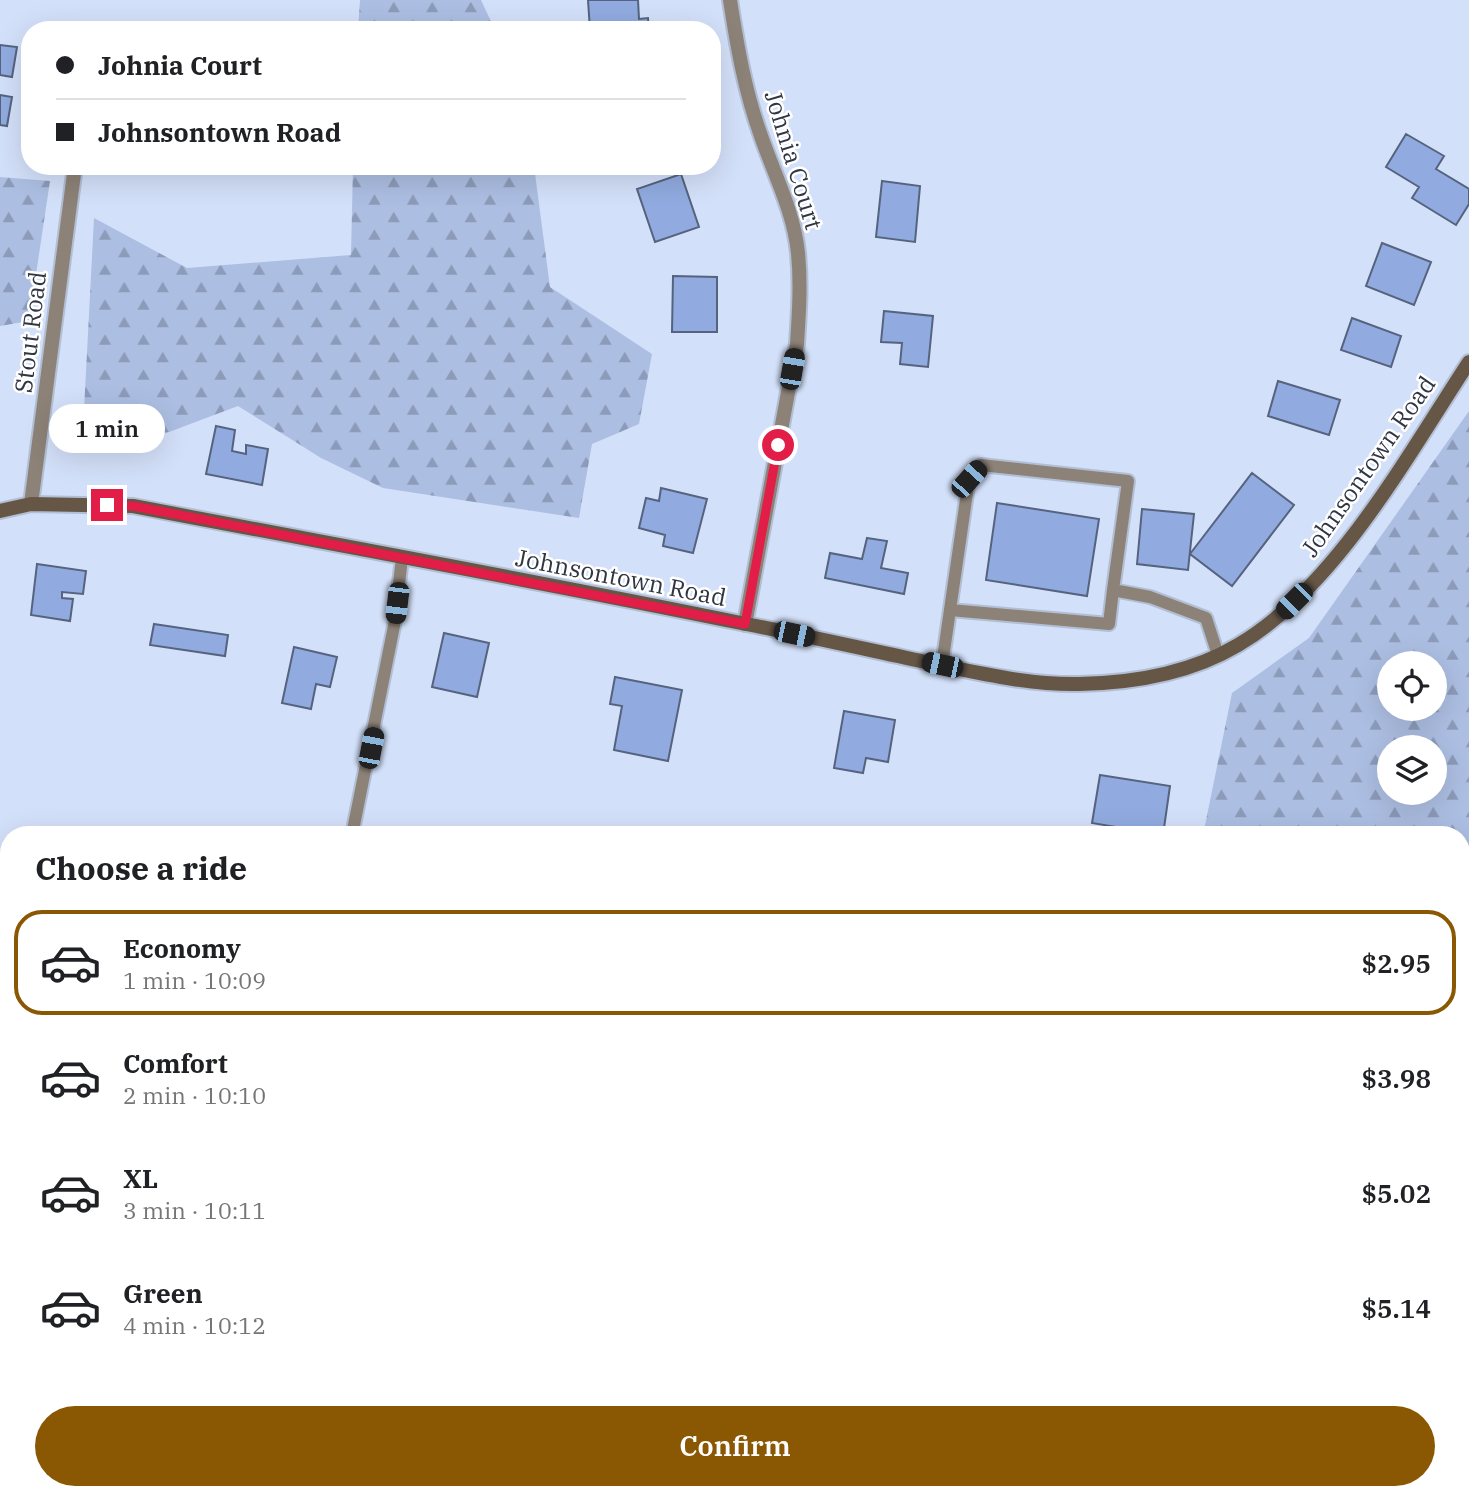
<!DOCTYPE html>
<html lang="en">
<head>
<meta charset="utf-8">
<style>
  body { margin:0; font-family:"IBM Plex Serif",serif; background:#f6f6f6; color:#202124; height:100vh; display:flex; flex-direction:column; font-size:26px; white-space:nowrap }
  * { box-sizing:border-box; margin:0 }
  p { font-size:23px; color:#757577 }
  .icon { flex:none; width:38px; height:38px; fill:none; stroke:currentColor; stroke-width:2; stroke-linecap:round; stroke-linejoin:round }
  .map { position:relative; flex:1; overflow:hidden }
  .drawer { position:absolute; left:0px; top:826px; width:1470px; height:674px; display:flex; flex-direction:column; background:#fff; border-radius:28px 28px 0 0; box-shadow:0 7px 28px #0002 }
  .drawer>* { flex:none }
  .guide { position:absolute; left:21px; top:21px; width:700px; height:154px; border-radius:28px; box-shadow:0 7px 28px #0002; display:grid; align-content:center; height:154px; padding:0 35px; background:#fff }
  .buttons { position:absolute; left:1377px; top:651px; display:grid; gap:14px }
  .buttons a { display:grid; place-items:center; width:70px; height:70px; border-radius:50%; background:#fff; box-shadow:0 7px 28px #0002; font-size:35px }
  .end { position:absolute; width:32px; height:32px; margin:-16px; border:9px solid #e11d48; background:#fff; box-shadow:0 0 0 4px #fff }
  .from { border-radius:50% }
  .bubble { position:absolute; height:49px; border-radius:24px; background:#fff; box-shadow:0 7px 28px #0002; font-size:23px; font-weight:600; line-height:49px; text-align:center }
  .car { position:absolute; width:21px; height:42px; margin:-21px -10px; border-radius:9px; box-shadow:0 0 5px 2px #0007; background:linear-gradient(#222 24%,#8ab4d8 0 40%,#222 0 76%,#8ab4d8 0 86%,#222 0) }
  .guide b { display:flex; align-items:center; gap:24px; height:66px; font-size:26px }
  .guide b+b { border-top:2px solid #e0e0e0 }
  .guide i { width:18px; height:18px; background:#202124 }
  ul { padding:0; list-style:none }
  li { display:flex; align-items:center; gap:21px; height:105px; margin:0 14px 10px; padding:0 21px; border:4px solid transparent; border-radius:28px }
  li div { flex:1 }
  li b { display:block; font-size:26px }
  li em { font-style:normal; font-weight:600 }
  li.selected { border-color:#8a5702 }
  li>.icon { width:63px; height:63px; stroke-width:1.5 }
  h2 { padding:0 35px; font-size:32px; line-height:84px }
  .button { display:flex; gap:14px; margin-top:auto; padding:14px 35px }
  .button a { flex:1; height:80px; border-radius:42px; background:#8a5702; color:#fff; font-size:28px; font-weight:600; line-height:80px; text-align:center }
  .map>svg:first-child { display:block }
</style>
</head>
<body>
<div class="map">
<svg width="1469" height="1499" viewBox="0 0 1469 1499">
  <defs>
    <pattern id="forest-firs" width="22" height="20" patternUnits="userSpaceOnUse" patternTransform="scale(1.75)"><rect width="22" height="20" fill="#acbee2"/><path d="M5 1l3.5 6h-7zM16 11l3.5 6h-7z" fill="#8c9bb9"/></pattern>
  </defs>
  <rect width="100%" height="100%" fill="#d3e0f9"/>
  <path fill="url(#forest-firs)" fill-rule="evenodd" d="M 360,0 L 481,0 L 495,30 L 358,30 Z
    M 353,166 L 534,166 L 550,287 L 652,354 L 639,424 L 592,444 L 579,518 L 383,488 L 321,458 L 238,406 L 153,438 L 84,410 L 94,218 L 187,268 L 351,255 Z
    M 0,177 L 50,181 L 29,321 L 0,326 Z
    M 1469,411 L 1469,1186 L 1461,1188 L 1461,835 L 1203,835 L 1232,693 L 1309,638 ZM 1435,663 L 1435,709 L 1390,709 L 1390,663 ZM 1390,747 L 1435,747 L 1435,793 L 1390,793 Z
    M 1469,1296 L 1469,1466 L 1461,1490 L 1461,1299 Z
    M 894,1491 L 1461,1491 L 1458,1499 L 892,1499 Z"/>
  <path fill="#91abe0" stroke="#55637e" stroke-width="2" d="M 588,0 L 638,0 L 639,19 L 648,18 L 649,30 L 590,30 Z
    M 0,45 L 17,47 L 12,77 L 0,75 Z
    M 0,95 L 12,97 L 7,126 L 0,125 Z
    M 1406,134 L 1444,156 L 1436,169 L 1469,189 L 1469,204 L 1456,225 L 1412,198 L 1419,187 L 1386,167 Z
    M 681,174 L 699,227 L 655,242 L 637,189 Z
    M 882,181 L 920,186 L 915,242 L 876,237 Z
    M 1382,243 L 1431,262 L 1414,305 L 1366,286 Z
    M 673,276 L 717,277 L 717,332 L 672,332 Z
    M 884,311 L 933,316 L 928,367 L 900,364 L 902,343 L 881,342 Z
    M 1352,318 L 1401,336 L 1391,367 L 1341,350 Z
    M 1278,381 L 1340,400 L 1329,435 L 1268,416 Z
    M 216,426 L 235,430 L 232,451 L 246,454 L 246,445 L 268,449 L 262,485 L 206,474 Z
    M 1252,473 L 1294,505 L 1232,586 L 1190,554 Z
    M 661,488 L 707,499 L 693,553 L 663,546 L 665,535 L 639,528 L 646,498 L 659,501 Z
    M 997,503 L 1099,519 L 1087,596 L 986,580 Z
    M 1142,509 L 1194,514 L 1188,570 L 1137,564 Z
    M 867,538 L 887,541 L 881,568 L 908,573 L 904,594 L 825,578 L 830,553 L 862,559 Z
    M 37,564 L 86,571 L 83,594 L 62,592 L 62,598 L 73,599 L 70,621 L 31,615 Z
    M 154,624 L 228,635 L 225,656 L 150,645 Z
    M 444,633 L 489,643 L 477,697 L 432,687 Z
    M 294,647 L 337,657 L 330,687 L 316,684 L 311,709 L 282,703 Z
    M 615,677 L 682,690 L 668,761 L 614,750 L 622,706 L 610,704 Z
    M 844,711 L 895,720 L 888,762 L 866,758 L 863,773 L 834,768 Z
    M 1100,775 L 1170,786 L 1163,835 L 1092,823 Z"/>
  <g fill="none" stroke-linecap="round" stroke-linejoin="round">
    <defs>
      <path id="lane" d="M 950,610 L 1109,624 L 1113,590
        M 942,665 L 969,479 L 981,465 L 1128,481 L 1113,590 L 1150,597 L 1206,618 L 1218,655
        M 352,835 L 394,626 L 402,558"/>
      <path id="street" d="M 730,0 C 737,45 745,92 761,136 C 774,174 794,212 798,253 C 801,283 799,313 797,344 L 745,624
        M 31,504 L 75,166"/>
      <path id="secondary" d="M 0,511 L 31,504 L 133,506 C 337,545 542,582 746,624 C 808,636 869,650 930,663 C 979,673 1029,685 1079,684 C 1133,683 1191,673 1238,645 C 1336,587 1407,456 1469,362"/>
    </defs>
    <use href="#lane" stroke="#b2bed4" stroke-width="16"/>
    <use href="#street" stroke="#b2bed4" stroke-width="18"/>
    <use href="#secondary" stroke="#b2bed4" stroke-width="18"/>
    <use href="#lane" stroke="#8d8277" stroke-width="12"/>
    <use href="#street" stroke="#8d8277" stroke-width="14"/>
    <use href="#secondary" stroke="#655646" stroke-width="14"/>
  </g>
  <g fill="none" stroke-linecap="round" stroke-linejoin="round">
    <path stroke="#e11d48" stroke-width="9" d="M 107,505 L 133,506 L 745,624 L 778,445"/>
  </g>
  <g text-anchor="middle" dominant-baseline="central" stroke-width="5" stroke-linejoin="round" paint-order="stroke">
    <g font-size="24" fill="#303642" stroke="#fff">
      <text transform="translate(794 160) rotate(73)">Johnia Court</text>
      <text transform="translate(30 332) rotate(-83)">Stout Road</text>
      <text transform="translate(1368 466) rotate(-55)">Johnsontown Road</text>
      <text transform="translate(621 577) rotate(11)">Johnsontown Road</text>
    </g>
  </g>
</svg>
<div class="buttons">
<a><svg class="icon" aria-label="locate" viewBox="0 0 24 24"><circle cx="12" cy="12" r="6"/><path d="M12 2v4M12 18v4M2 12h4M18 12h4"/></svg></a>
<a><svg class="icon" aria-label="layers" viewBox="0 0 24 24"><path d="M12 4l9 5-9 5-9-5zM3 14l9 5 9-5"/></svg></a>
</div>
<i class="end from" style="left:778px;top:445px"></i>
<i class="end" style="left:107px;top:505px"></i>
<div class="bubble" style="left:49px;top:404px;width:116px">1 min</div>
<i class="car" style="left:792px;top:369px;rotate:10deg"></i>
<i class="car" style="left:969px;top:479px;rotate:42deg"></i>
<i class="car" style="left:1294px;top:601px;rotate:225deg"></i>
<i class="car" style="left:397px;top:603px;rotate:187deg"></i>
<i class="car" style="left:794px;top:634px;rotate:102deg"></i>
<i class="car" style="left:942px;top:665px;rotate:282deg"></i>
<i class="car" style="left:371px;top:748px;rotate:11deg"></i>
<div class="guide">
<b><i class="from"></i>Johnia Court</b>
<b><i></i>Johnsontown Road</b>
</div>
<section class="drawer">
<h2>Choose a ride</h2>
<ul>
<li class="selected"><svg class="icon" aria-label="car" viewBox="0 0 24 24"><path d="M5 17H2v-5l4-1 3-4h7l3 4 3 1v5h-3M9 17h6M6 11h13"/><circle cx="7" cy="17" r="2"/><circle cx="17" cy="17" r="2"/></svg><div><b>Economy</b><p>1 min · 10:09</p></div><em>$2.95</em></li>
<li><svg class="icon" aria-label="car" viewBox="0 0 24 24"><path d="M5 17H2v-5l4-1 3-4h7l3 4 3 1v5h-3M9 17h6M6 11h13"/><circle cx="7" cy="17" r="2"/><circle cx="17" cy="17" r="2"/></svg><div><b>Comfort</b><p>2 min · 10:10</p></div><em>$3.98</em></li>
<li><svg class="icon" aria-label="car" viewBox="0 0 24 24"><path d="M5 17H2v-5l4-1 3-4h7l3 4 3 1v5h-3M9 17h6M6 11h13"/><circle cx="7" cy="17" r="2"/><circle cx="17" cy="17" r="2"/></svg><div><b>XL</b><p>3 min · 10:11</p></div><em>$5.02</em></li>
<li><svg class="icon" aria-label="car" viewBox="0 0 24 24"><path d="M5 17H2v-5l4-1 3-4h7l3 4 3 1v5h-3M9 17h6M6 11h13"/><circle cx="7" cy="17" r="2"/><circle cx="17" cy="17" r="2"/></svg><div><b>Green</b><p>4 min · 10:12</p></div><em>$5.14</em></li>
</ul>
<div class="button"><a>Confirm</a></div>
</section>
</div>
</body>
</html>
